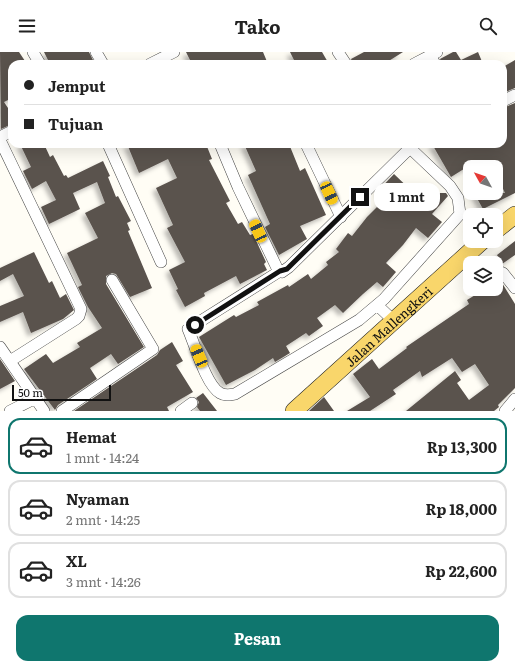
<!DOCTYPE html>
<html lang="id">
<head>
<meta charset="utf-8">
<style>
  body { margin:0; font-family:Literata,serif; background:#f6f6f6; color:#222; height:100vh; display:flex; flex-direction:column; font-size:15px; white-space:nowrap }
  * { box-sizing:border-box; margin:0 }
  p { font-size:13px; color:#767676 }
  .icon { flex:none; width:22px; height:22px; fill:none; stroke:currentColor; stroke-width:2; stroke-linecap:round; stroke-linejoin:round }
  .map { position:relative; height:359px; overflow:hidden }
  .panel { display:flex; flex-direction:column; background:#fff; flex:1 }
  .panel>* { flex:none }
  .guide { position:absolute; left:8px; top:8px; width:499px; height:88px; border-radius:12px; box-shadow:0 4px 16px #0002; display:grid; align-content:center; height:88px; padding:0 16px; background:#fff }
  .needle { width:26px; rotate:310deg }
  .fabs { position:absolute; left:463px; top:108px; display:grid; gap:8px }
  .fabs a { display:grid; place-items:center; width:40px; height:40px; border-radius:8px; background:#fff; box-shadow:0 4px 16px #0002; font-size:20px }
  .scale { position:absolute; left:12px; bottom:10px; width:99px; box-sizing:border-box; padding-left:4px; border:2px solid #111; border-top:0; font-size:11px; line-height:14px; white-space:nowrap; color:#111; -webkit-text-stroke:3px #fff; paint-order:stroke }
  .end { position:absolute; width:18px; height:18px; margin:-9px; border:5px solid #111; background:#fff; box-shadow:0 0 0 2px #fff }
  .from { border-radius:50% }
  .bubble { position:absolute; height:28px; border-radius:12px; background:#fff; box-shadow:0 4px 16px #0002; font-size:13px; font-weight:700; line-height:28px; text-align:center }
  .car { position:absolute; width:12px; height:24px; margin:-12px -6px; border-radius:5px; box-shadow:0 0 3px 1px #0007; background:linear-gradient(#f5c518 24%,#345 0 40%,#f5c518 0 76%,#345 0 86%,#f5c518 0) }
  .guide b { display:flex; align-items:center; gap:14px; height:38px; font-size:15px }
  .guide b+b { border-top:1px solid #e0e0e0 }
  .guide i { width:10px; height:10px; background:#222 }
  ul { padding:7px 0 0; list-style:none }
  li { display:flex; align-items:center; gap:12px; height:56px; margin:0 8px 6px; padding:0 8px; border:2px solid #e0e0e0; border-radius:12px }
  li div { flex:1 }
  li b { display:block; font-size:15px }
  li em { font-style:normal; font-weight:700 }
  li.active { border-color:#0f766e }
  li>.icon { width:36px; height:36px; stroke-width:1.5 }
  .action { display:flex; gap:8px; margin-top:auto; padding:8px 16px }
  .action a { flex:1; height:46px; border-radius:12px; background:#0f766e; color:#fff; font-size:16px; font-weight:700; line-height:46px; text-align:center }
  header { display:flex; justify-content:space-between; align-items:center; height:52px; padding:0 16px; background:#fff; font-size:18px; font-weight:700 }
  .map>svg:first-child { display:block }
</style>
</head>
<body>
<header><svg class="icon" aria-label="menu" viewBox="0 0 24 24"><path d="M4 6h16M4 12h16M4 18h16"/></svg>Tako<svg class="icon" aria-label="search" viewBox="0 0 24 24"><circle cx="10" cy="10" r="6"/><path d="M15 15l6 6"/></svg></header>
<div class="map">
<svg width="515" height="359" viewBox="0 0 515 359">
  <defs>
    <filter id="shadow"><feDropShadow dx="-3.5" dy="3.5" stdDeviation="2" flood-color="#0004"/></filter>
  </defs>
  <rect width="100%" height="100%" fill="#fffdf5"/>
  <path fill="#5a524d" filter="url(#shadow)" d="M 0,0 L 19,0 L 27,12 L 12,12 L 12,46 L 4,50 L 12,62 L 12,72 L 1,77 Z
    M 44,0 L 89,0 L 95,12 L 50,12 Z
    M 186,0 L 263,0 L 268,12 L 192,12 Z
    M 290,0 L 322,0 L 329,12 L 296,12 Z
    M 364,0 L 403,0 L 384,12 L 353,12 L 351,7 Z
    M 453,0 L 456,0 L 461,8 L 478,0 L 483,12 L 442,12 L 440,7 Z
    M 515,8 L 515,36 L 503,41 L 503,15 Z
    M 515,51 L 515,141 L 483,157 L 474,141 L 505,141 L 496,122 L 496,115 L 467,115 L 451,125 L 432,92 L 503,92 L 503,56 Z
    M 20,92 L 44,92 L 50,105 L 53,103 L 64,124 L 66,123 L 68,126 L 103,109 L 110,124 L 108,125 L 116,145 L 118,144 L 131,169 L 127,171 L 130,178 L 128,179 L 152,236 L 130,245 L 116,222 L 112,221 L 106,224 L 106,232 L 144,295 L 118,312 L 111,302 L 90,316 L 97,327 L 58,353 L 55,358 L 24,317 L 46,302 L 53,311 L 80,295 L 77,291 L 102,276 L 88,255 L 78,235 L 82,233 L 67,201 L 98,186 L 85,161 L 105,151 L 97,130 L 73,141 L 80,157 L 49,172 L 41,155 L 56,148 L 46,129 L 32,137 L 23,119 L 31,115 Z
    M 127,92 L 206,92 L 212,107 L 209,108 L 230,149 L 226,151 L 238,172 L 242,170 L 250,183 L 253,182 L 266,210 L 264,212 L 267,218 L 240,232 L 236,224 L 204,241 L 205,244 L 185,255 L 176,238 L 178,237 L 169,218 L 185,210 L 167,176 L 173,173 L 156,136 L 177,126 L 168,107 L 139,121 Z
    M 244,92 L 289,92 L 300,119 L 305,116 L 326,163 L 300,174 L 307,187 L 279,203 L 265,175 L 270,172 L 248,123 L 256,119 Z
    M 394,122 L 418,145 L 422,141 L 446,141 L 448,144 L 432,162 L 442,170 L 428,186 L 416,176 L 403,193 L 386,211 L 396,220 L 383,235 L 377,230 L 363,242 L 343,261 L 335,253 L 317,266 L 323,274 L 309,284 L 306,281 L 286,294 L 290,301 L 275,310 L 273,306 L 255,318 L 226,333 L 199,285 L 234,263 L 236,265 L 259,253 L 257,250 L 288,233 L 289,235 L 308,222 L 311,227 L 328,213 L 326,210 L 339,200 L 336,197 L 348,181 L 352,184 L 367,165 L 386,146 L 378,139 Z
    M 515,189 L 515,203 L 502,212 L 497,203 Z
    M 34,200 L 49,231 L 52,229 L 60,246 L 66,242 L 74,258 L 63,267 L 31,281 L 23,260 L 0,270 L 0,254 L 24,244 L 13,222 L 0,229 L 0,216 Z
    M 496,226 L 502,231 L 515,252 L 515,336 L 498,353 L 499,355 L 494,359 L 406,359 L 455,319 L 461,328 L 457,331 L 469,348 L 489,333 L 475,312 L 462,320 L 452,306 L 422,325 L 420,319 L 393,338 L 396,342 L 370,359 L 347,359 L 370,345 L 353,322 L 372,307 L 379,317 L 407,296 L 406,295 L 469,252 L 467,248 L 485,237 L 496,237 Z
    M 172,290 L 183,309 L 176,313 L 193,340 L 167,355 L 169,359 L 74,359 L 157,303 L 160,298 Z
    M 0,307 L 15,329 L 0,337 Z
    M 203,341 L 217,359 L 200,359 L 197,355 L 199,350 L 196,346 Z
    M 324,345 L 334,359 L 309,359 Z"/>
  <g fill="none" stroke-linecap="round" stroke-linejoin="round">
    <defs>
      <path id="minor" d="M 33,0 L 40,12
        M 96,0 L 103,12
        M 338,0 L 346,12
        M 430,3 L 435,12
        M 150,12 L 174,0
        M 414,12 L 437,0
        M 503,49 L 515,43
        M 0,85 L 12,79
        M 0,88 L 81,257 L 79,264 L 76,267 L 10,309
        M 108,92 L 161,210
        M 220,92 L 238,135 L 277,216 L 282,220 L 289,215 L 410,96 L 407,92
        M 306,92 L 341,165
        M 496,218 L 503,221 L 515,236
        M 280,219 L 188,277 C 195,293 206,333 220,341 C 225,344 229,343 235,342 L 359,268 L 384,247 L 460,162 L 458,146 L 450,134 L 410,96
        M 377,253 L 394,269
        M 0,295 L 44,359
        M 10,359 L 34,347
        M 62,359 L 153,297 L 112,228
        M 181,359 L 192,351
        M 505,359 L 515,347"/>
      <g id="primary">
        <path d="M 496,178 L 515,163"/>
        <path id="s1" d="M 294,359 L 482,189"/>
      </g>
    </defs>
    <use href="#minor" stroke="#444" stroke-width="12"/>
    <use href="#primary" stroke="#222" stroke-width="18"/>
    <use href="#minor" stroke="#fff" stroke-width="11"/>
    <use href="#primary" stroke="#f9d66b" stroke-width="17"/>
  </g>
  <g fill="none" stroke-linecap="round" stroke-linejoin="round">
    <path stroke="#111" stroke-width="5" d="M 195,273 L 280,219 L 287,217 L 360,145"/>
  </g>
  <g text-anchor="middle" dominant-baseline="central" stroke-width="4" stroke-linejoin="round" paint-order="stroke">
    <g font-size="13" fill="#111" stroke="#fff">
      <text stroke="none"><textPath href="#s1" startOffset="127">Jalan Mallengkeri</textPath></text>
    </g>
  </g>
</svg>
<div class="fabs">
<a><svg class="needle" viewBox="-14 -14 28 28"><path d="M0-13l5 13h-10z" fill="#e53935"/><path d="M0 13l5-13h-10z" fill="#767676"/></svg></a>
<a><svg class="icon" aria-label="locate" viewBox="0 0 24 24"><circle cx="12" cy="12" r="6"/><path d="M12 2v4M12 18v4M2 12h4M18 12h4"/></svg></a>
<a><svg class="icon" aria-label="layers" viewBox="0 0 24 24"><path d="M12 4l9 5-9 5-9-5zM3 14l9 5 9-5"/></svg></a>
</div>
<div class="scale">50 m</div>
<i class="end from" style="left:195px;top:273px"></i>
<i class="end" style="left:360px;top:145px"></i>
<div class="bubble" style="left:374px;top:131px;width:66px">1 mnt</div>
<i class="car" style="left:329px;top:141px;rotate:155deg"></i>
<i class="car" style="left:258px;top:179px;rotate:335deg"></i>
<i class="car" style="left:199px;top:304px;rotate:337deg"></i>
<div class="guide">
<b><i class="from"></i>Jemput</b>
<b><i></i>Tujuan</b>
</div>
</div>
<section class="panel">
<ul>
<li class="active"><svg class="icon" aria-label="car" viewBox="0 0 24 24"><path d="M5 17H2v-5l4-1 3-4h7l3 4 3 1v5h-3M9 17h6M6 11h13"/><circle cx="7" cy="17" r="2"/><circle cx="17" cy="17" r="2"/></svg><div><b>Hemat</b><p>1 mnt · 14:24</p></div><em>Rp 13,300</em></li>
<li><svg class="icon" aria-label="car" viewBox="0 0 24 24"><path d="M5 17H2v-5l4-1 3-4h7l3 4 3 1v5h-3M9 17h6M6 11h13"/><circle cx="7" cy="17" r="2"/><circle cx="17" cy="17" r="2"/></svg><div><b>Nyaman</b><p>2 mnt · 14:25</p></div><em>Rp 18,000</em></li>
<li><svg class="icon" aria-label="car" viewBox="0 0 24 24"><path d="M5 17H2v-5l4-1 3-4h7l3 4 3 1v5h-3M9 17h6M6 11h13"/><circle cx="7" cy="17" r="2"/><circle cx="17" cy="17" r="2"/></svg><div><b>XL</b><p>3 mnt · 14:26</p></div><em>Rp 22,600</em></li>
</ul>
<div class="action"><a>Pesan</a></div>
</section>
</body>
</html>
